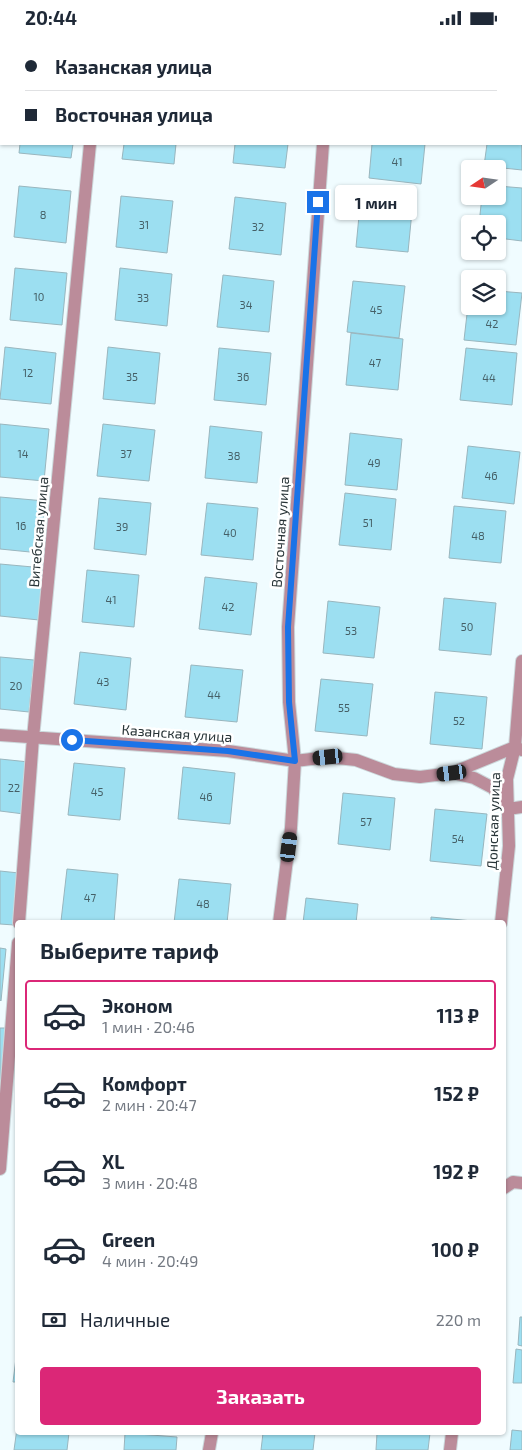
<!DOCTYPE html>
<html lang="ru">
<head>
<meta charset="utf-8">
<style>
  body { margin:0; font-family:"Exo 2",sans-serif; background:#f6f6f7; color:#1f2937; height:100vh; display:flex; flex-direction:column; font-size:19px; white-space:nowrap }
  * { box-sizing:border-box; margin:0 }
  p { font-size:16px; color:#747a83 }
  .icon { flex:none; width:28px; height:28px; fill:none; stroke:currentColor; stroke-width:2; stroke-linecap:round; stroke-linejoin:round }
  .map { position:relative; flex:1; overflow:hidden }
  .side { position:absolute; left:15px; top:885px; width:491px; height:515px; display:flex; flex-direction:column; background:#fff; border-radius:5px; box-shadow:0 1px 4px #0004 }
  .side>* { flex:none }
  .top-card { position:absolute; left:0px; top:0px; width:522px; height:110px; box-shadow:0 1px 4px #0004; display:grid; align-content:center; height:110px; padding:0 25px; background:#fff }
  .needle { width:32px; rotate:257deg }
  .buttons { position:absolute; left:461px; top:125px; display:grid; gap:10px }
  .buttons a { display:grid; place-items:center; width:45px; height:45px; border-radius:5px; background:#fff; box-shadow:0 1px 4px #0004; font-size:25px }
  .end { position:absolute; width:22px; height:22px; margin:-11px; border:6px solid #1a73e8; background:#fff; box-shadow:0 0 0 2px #fff }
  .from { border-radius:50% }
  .bubble { position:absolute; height:35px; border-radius:5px; background:#fff; box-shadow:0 1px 4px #0004; font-size:16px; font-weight:700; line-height:35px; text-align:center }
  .car { position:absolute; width:15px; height:30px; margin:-15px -8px; border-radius:6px; box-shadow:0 0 4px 1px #0007; background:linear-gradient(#222 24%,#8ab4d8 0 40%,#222 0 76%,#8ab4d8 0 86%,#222 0) }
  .top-card b { display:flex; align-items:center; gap:18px; height:48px; font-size:19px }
  .top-card b+b { border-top:1px solid #e0e1e3 }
  .top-card i { width:12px; height:12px; background:#1f2937 }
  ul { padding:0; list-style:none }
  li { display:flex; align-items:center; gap:15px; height:70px; margin:0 10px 8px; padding:0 15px; border:2px solid transparent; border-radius:5px }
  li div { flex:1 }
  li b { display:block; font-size:19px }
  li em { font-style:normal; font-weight:700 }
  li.active { border-color:#db2777 }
  li>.icon { width:45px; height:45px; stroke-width:1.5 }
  h2 { padding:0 25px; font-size:22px; line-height:60px }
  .pay { display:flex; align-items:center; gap:12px; height:55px; padding:0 25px; font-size:19px }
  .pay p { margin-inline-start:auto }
  .action { display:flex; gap:10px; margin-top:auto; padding:10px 25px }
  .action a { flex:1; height:58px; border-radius:5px; background:#db2777; color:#fff; font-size:20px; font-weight:700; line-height:58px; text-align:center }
  .status { display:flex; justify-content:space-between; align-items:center; height:35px; padding:0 25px; background:#fff; direction:ltr }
  .status svg { height:14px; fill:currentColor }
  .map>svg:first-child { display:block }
</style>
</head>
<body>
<div class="status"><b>20:44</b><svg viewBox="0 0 49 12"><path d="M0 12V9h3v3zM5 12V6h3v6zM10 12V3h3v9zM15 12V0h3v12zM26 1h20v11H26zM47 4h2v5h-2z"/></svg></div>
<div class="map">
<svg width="522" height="1415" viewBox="0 0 522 1415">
  <rect width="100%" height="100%" fill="#f0fcff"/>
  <path fill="#9cdff1" stroke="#99b6be" d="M 28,0 L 81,0 L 28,1 Z
    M 133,0 L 186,0 L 133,1 Z
    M 496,0 L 522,0 L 522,7 L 521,1 L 495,1 Z
    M 521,82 L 522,135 L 484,131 L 487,109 L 521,109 Z
    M 20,109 L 73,109 L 71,123 L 19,118 Z
    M 124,109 L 176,109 L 174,129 L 122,124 Z
    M 235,109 L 288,109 L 285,133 L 233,128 Z
    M 372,109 L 425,109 L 421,149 L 369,143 Z
    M 19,151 L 71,156 L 66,208 L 14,202 Z
    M 498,151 L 522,153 L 522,206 L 498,203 L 498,189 L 479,189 L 482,161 L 498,161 Z
    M 361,160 L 413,166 L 408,217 L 356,212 Z
    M 121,161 L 173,166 L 167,218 L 116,212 Z
    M 235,162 L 286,168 L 281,220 L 229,214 Z
    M 15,233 L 67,238 L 62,290 L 10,285 Z
    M 120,233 L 172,239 L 167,291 L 115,285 Z
    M 223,240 L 274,246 L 269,297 L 217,292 Z
    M 353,246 L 405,251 L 399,303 L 347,297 Z
    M 470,253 L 470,271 L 498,271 L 498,256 L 522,258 L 516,310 L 464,305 Z
    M 351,298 L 403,304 L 398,355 L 346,350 Z
    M 5,312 L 56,318 L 51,369 L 0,364 Z
    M 108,312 L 160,318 L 155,369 L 103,364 Z
    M 219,313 L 271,318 L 266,370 L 214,365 Z
    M 466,313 L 517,318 L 512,370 L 460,365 Z
    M 0,389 L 49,394 L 44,446 L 0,442 Z
    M 103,389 L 155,395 L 149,446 L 97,441 Z
    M 210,391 L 262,397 L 257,448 L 205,443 Z
    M 350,398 L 402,404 L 397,455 L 345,450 Z
    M 468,411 L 520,417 L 514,469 L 462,463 Z
    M 345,458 L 396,464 L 391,515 L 339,510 Z
    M 0,462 L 45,466 L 40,518 L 0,514 Z
    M 99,463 L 151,468 L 146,520 L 94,514 Z
    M 207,468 L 258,473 L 253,525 L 201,520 Z
    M 454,471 L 506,476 L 501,528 L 449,523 Z
    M 0,529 L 44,533 L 39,585 L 0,581 Z
    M 87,535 L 139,540 L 134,592 L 82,587 Z
    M 205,542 L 257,548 L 251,600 L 199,594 Z
    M 444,563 L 496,568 L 491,620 L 439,615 Z
    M 328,566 L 380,572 L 374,623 L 323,618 Z
    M 80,617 L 131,623 L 126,675 L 74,669 Z
    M 0,622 L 34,625 L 29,677 L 0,674 Z
    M 191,630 L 243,635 L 237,687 L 185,682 Z
    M 321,644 L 373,649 L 367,701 L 315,696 Z
    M 435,657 L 487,662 L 482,714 L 430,709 Z
    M 0,724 L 29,727 L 24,779 L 0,776 Z
    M 74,728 L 125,733 L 120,785 L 68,780 Z
    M 183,732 L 235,738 L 230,789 L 178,784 Z
    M 343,758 L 395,763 L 390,815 L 338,809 Z
    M 435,774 L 487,779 L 481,831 L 430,826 Z
    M 67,834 L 118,839 L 114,888 L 61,886 Z
    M 0,836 L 19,838 L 14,890 L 0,889 Z
    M 179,844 L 231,849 L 227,888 L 174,888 Z
    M 306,863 L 358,869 L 356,888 L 303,888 Z
    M 431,882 L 483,887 L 431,888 Z
    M 0,913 L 6,914 L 1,966 L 0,965 Z
    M 0,993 L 6,993 L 1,1045 L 0,1045 Z
    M 520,1282 L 522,1282 L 522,1311 L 518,1310 Z
    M 18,1307 L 18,1347 L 13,1347 Z
    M 516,1314 L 522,1315 L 522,1348 L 513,1348 Z
    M 18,1386 L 18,1398 L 69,1398 L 67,1415 L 14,1415 Z
    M 512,1395 L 522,1396 L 522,1415 L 510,1415 Z
    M 125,1398 L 177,1402 L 176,1415 L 124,1415 Z
    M 263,1398 L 315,1398 L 313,1415 L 261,1415 Z
    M 377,1398 L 430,1398 L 428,1415 L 376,1415 Z"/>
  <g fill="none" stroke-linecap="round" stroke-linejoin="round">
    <defs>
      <path id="minor" d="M 100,1 L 100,0
        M 330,1 L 330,0
        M 0,700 L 228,716 L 295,726 L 328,722 L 356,725 L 394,739 L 420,742 L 452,738 L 515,712 L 522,715
        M 452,738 L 474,743 L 493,753 L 508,774 L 522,772
        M 19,888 L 33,703 L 90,109
        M 279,888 L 291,793 L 295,726 L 289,667 L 288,592 L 323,109
        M 501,888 L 509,811 L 507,744 L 515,712 L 522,626
        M 0,1134 L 18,908
        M 504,1153 L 513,1147 L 522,1148
        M 209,1415 L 212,1398
        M 450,1415 L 452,1398"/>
    </defs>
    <use href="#minor" stroke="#ccd8db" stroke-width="14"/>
    <use href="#minor" stroke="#bb8c9a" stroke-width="12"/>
  </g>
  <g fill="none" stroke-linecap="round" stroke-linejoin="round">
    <path stroke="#1a73e8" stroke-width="6" d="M 72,705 L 228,716 L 295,726 L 289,667 L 288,592 L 318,167"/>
  </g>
  <g text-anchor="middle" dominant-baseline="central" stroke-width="5" stroke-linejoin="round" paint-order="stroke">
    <g font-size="11" fill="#455f66">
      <text x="397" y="126">41</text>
      <text x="43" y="179">8</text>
      <text x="144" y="189">31</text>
      <text x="258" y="191">32</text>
      <text x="39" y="261">10</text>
      <text x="143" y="262">33</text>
      <text x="246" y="269">34</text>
      <text x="376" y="274">45</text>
      <text x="492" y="288">42</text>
      <text x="375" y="327">47</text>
      <text x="28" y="337">12</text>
      <text x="132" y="341">35</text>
      <text x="243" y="341">36</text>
      <text x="489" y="342">44</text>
      <text x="23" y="418">14</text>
      <text x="126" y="418">37</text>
      <text x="234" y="420">38</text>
      <text x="374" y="427">49</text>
      <text x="491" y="440">46</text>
      <text x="368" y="487">51</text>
      <text x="21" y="490">16</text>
      <text x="122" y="491">39</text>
      <text x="230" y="497">40</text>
      <text x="478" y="500">48</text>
      <text x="111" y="564">41</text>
      <text x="228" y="571">42</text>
      <text x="467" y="591">50</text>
      <text x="351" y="595">53</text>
      <text x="103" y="646">43</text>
      <text x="16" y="650">20</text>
      <text x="214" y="659">44</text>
      <text x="344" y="672">55</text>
      <text x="459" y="685">52</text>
      <text x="14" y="752">22</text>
      <text x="97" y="756">45</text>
      <text x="206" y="761">46</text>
      <text x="366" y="786">57</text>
      <text x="458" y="803">54</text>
      <text x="90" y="862">47</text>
      <text x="203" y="868">48</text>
    </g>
    <g font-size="14" fill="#283437" stroke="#fff">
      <text transform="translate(38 497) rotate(-85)">Витебская улица</text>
      <text transform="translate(280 497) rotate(-86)">Восточная улица</text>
      <text transform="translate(177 698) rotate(4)">Казанская улица</text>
      <text transform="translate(493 786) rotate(-88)">Донская улица</text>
    </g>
  </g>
</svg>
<div class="buttons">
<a><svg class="needle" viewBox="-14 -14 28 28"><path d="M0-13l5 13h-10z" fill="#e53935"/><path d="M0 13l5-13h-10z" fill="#747a83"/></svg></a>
<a><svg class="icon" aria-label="locate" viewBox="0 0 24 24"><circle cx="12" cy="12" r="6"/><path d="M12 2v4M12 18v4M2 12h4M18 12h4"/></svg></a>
<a><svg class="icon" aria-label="layers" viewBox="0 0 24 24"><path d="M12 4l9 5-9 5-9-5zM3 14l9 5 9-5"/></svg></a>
</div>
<i class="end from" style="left:72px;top:705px"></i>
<i class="end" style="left:318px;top:167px"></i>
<div class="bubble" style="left:335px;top:150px;width:82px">1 мин</div>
<i class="car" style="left:328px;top:722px;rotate:264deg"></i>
<i class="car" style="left:452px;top:738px;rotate:263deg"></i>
<i class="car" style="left:289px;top:812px;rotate:7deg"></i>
<div class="top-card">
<b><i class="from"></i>Казанская улица</b>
<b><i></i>Восточная улица</b>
</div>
<section class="side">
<h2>Выберите тариф</h2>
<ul>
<li class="active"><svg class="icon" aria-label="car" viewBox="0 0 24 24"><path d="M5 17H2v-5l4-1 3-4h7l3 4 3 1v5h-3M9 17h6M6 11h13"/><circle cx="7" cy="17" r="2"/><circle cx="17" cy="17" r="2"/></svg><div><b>Эконом</b><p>1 мин · 20:46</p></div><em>113 ₽</em></li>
<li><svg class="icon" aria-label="car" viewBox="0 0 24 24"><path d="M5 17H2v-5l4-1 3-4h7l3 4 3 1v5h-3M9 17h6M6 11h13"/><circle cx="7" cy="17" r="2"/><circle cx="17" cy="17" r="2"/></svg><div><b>Комфорт</b><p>2 мин · 20:47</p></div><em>152 ₽</em></li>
<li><svg class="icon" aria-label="car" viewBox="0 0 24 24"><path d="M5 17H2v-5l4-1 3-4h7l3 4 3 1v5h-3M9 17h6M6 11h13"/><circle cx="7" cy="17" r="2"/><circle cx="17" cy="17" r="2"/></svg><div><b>XL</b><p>3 мин · 20:48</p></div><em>192 ₽</em></li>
<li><svg class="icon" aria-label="car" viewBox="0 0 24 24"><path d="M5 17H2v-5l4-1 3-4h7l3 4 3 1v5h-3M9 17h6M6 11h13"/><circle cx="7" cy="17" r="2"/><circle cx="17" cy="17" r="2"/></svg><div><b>Green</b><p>4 мин · 20:49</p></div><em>100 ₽</em></li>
</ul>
<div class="pay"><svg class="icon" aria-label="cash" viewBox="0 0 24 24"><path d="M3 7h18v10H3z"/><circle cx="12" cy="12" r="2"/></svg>Наличные<p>220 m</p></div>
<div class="action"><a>Заказать</a></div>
</section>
</div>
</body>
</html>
